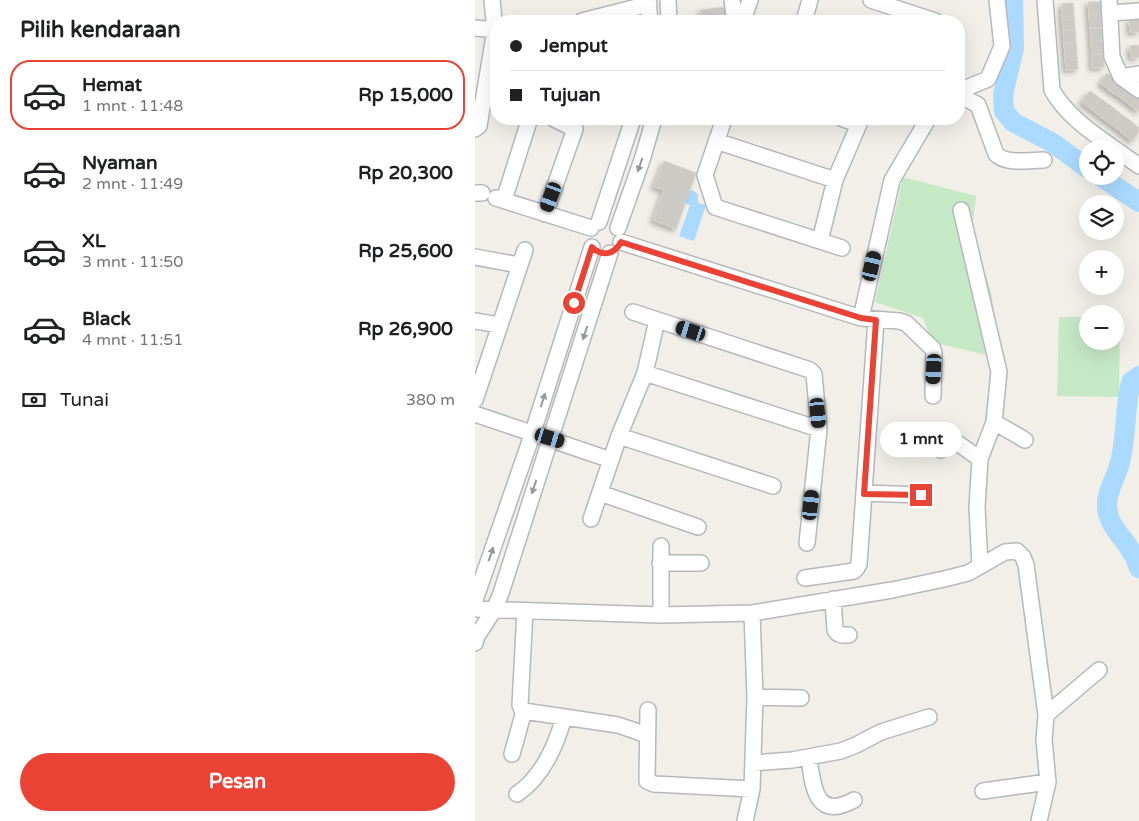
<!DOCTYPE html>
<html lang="id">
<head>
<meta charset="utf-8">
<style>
  body { margin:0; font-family:"Varela Round",sans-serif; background:#f6f6f6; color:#202124; height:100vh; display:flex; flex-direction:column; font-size:19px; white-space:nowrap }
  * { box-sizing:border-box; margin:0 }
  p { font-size:16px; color:#757577 }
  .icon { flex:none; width:28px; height:28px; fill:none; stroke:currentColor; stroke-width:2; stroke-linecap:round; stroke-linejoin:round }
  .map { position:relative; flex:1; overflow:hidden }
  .details { display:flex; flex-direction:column; background:#fff; width:475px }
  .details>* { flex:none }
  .top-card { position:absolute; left:15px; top:15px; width:475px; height:110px; border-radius:20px; box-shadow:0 5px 20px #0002; display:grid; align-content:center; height:110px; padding:0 20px; background:#fff }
  .fabs { position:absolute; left:604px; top:140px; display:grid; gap:10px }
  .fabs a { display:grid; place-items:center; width:45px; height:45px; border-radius:50%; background:#fff; box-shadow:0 5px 20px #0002; font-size:25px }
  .end { position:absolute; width:22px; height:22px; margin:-11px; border:6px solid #ea4335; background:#fff; box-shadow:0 0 0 2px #fff }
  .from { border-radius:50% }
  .bubble { position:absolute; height:35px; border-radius:18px; background:#fff; box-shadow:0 5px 20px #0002; font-size:16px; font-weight:700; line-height:35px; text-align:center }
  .car { position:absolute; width:15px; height:30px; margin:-15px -8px; border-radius:6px; box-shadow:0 0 4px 1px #0007; background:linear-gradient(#222 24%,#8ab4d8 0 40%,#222 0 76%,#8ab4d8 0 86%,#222 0) }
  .top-card b { display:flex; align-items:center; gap:18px; height:48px; font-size:19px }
  .top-card b+b { border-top:1px solid #e0e0e0 }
  .top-card i { width:12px; height:12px; background:#202124 }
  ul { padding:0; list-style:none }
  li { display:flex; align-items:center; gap:15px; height:70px; margin:0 10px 8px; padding:0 10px; border:2px solid transparent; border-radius:20px }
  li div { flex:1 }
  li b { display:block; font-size:19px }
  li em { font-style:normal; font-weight:700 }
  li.current { border-color:#ea4335 }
  li>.icon { width:45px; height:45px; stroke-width:1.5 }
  h2 { padding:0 20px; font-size:22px; line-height:60px }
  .pay { display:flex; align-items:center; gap:12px; height:55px; padding:0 20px; font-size:19px }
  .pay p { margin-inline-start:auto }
  .cta { display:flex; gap:10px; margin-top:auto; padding:10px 20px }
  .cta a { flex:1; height:58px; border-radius:30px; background:#ea4335; color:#fff; font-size:20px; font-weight:700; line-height:58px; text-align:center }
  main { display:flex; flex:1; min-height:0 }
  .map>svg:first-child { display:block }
</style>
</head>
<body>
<main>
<section class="details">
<h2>Pilih kendaraan</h2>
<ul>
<li class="current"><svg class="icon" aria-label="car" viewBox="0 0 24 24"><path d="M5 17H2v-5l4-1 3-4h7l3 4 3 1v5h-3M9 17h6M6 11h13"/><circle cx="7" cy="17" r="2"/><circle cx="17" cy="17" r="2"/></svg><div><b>Hemat</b><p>1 mnt · 11:48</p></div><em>Rp 15,000</em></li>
<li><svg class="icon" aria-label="car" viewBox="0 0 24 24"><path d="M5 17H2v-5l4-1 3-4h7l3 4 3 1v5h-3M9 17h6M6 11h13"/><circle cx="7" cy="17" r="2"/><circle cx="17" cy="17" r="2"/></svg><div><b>Nyaman</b><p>2 mnt · 11:49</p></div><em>Rp 20,300</em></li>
<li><svg class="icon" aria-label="car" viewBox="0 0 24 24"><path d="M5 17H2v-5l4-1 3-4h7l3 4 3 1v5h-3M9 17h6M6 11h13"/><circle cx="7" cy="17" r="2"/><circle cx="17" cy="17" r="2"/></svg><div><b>XL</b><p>3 mnt · 11:50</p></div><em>Rp 25,600</em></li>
<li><svg class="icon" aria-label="car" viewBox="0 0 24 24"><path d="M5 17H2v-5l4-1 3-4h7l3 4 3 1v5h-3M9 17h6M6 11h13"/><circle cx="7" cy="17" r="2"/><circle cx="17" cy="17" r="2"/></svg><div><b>Black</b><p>4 mnt · 11:51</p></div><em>Rp 26,900</em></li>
</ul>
<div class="pay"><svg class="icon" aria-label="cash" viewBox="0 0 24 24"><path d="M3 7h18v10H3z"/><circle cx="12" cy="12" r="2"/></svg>Tunai<p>380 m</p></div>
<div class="cta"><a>Pesan</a></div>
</section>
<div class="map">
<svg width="664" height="821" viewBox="0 0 664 821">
  <defs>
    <filter id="shadow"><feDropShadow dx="-3" dy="3" stdDeviation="2.5" flood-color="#0004"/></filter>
  </defs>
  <rect width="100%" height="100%" fill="#f1efe8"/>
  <path fill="#c5e8c5" d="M 428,177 L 501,196 L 497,230 L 516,292 L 526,355 L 511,355 L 457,342 L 448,318 L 400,302 Z
    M 584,317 L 612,317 L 612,341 L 640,341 L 640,318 L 645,318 L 644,397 L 582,396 Z"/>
  <path fill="#aadaff" d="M 215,190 L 219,191 L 223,194 L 223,203 L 231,205 L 219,241 L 204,236 L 215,205 L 211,204 L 210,200 Z"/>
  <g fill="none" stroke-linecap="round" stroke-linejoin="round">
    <path stroke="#aadaff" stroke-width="20" d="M 538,0 L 539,48 L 528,95 L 529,111 L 538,122 L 578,143 L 612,168
      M 625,176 L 664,202
      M 664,376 L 656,382 C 649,409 652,439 644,466 C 640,479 631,493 632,507 C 633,526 650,539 658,554 C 661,558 662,564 664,568"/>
  </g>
  <path fill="#cccac5" stroke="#d6d1c6" filter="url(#shadow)" d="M 613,2 L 625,2 L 626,15 L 614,15 Z
    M 598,3 L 599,16 L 587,17 L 587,4 Z
    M 252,7 L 253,20 L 227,21 L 226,10 Z
    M 614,15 L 626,15 L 626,28 L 615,28 Z
    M 599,16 L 600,30 L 588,30 L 587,17 Z
    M 664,19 L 664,32 L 655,32 L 654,20 Z
    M 615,28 L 626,28 L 627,41 L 616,42 Z
    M 588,30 L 600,30 L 601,43 L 589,43 Z
    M 627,41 L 628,54 L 617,55 L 616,42 Z
    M 589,43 L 601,43 L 602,56 L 590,56 Z
    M 664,45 L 664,57 L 656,58 L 655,46 Z
    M 628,54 L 629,67 L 617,68 L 617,55 Z
    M 590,56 L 602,56 L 603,69 L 591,70 Z
    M 632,73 L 642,81 L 635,91 L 625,83 Z
    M 642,81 L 653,89 L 646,98 L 635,91 Z
    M 653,89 L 663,97 L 656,106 L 646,98 Z
    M 615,91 L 625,98 L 617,110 L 606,102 Z
    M 663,97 L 664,98 L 664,112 L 656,106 Z
    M 625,98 L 636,106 L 627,118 L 617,110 Z
    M 636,106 L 646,114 L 637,125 L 627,118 Z
    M 646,114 L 656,121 L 647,133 L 637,125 Z
    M 656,121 L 664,128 L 664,132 L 657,141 L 647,133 Z
    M 189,161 L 221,173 L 201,229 L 178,220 L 189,190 L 179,187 Z"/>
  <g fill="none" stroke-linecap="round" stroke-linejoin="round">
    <defs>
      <path id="minor" d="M 173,0 L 175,21
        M 193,0 L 194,21
        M 257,0 L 260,21
        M 396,0 L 460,21
        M 570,0 L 577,90 C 591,115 616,132 640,149
        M 634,0 L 637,57 L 646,77 L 664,90
        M 635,13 L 664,11
        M 107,21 L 174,4
        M 268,21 L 275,0
        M 329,21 L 335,0
        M 0,28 L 21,30
        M 646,77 L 664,74
        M 484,91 L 513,79 L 527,46 L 522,0
        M 484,95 L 503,105 L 521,154 C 531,165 555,160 569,160
        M 249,119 L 230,175 L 240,207 L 367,248
        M 0,129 L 4,126 L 20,30 L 17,0
        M 241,141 L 360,180
        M 640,149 L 664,166
        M 0,193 L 7,193
        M 21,198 L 116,228
        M 29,200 L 54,121
        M 486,210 L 524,372 L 519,422 L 505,459 L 502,507 L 505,566
        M 70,214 L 100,129 L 79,119
        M 124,222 L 158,119
        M 143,228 L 167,160 L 179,119
        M 345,241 L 360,180 L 384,124 L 368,119
        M 146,242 L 386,318 L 424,321 L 431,323 L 458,349 L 459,353 L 458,396
        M 0,257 L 44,265
        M 158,312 L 335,370 L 339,374 L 344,429 L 332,543
        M 386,318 L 417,180 L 453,119
        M 0,321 L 24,325
        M 170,373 L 344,429
        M 0,400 L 50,250
        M 0,414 L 136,460
        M 519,422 L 550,440
        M 144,436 L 298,486
        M 466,450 L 474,440 L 477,439 L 505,459
        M 125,493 L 223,527
        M 389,493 L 446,495
        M 116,519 L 144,436 L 170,373 L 182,320
        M 186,546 L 186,615
        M 185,563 L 226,563
        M 330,578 L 379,571 L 382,568 L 384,564 L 401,320
        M 358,599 L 360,630 C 363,636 368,635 374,635
        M 0,600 L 55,441 L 117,247
        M 0,609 L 186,615 L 277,613 L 417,590 L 469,579 L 493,573 L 530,552 L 542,551 L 548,557 L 551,565 L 571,715 L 569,740 L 573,782 L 564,821
        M 0,643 L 2,636 L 19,610 L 26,593 L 135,253
        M 280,697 L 326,698
        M 173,710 L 172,781 L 179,784 L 277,789
        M 49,711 L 143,725 L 172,735
        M 571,715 L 624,670
        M 37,754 L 49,711 L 47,710 L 45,705 L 50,611
        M 334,758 C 338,786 340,821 379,800
        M 278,763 L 317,760 L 366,751 L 381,745 L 406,732 L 454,717
        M 508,791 L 573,782
        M 42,794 C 67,777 81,746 89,717
        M 270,821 L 277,789 L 280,697 L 277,613"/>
    </defs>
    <use href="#minor" stroke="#b5b8bc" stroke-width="18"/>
    <use href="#minor" stroke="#fff" stroke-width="15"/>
  </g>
  <defs><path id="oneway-solid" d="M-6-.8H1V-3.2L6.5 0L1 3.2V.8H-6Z" transform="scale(1.25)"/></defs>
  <g fill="#979a9d">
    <use href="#oneway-solid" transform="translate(165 165) rotate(109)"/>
    <use href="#oneway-solid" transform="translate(110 333) rotate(108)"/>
    <use href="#oneway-solid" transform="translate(68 400) rotate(-72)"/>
    <use href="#oneway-solid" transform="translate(59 487) rotate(108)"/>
    <use href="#oneway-solid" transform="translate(16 554) rotate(-71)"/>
  </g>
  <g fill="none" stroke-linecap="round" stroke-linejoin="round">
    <path stroke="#ea4335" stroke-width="6" d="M 99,303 L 117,247 C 127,257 139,255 146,242 L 386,318 L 401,320 L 389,494 L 446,495"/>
  </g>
</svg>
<div class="fabs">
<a><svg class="icon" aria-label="locate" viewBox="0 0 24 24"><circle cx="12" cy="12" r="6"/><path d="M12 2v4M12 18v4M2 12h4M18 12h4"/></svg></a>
<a><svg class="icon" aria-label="layers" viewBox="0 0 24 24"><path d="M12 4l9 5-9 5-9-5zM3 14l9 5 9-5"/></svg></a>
<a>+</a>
<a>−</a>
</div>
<i class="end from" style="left:99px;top:303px"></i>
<i class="end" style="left:446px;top:495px"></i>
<div class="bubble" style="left:405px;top:422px;width:82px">1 mnt</div>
<i class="car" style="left:76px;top:197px;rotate:200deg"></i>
<i class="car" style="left:397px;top:266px;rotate:13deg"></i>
<i class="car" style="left:216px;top:331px;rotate:288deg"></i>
<i class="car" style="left:459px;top:369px;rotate:183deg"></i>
<i class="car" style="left:343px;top:413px;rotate:175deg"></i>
<i class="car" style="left:75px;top:438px;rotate:107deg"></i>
<i class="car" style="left:336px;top:505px;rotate:6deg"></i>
<div class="top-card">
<b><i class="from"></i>Jemput</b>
<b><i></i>Tujuan</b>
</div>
</div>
</main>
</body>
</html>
